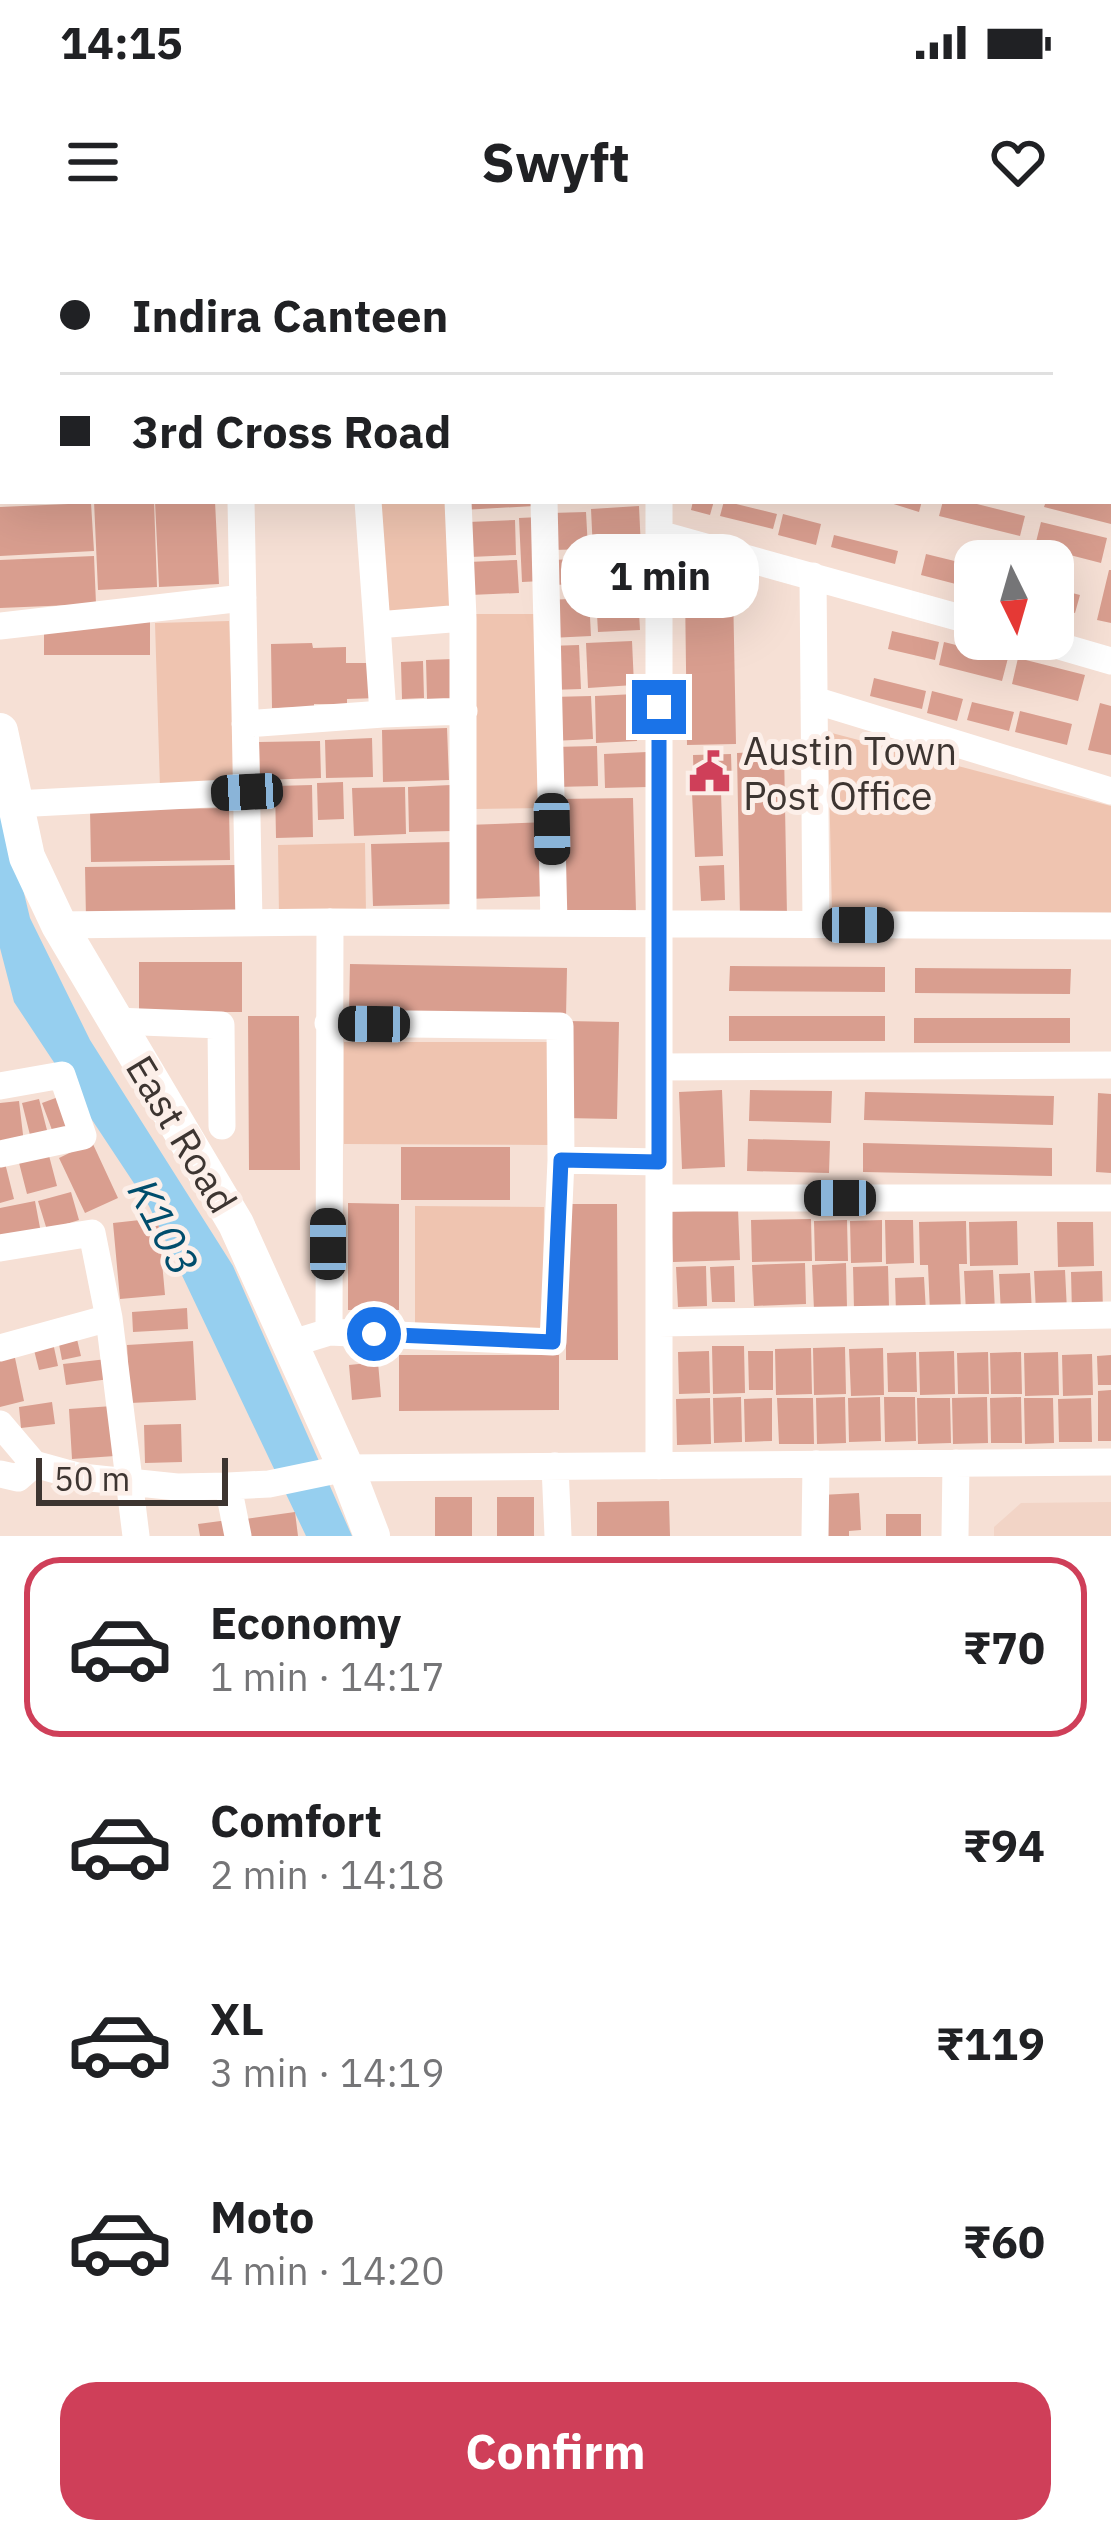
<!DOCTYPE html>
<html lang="en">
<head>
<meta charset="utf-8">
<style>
  body { margin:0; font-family:"IBM Plex Sans",sans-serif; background:#f2f2f2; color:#202124; height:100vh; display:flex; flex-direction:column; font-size:45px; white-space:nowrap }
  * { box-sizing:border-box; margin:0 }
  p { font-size:39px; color:#757577 }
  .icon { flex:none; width:66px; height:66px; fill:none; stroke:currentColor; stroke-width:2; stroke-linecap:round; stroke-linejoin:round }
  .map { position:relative; height:1296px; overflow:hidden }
  .side { display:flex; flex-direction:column; background:#fff; flex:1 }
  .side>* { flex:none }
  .banner { position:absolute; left:0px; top:0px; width:1113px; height:264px; box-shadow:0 12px 48px #0002; display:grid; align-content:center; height:264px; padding:0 60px; background:#fff }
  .needle { width:78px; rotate:175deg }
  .fabs { position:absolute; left:954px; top:300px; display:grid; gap:24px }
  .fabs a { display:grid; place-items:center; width:120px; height:120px; border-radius:24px; background:#fff; box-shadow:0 12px 48px #0002; font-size:60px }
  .scale { position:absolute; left:36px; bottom:30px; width:192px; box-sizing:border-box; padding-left:12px; border:6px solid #3d3531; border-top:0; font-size:33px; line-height:42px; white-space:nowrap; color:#3d3531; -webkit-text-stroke:9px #fcefe9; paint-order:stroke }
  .end { position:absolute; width:54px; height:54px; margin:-27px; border:15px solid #1a73e8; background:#fff; box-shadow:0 0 0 6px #fff }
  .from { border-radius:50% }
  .bubble { position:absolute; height:84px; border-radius:36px; background:#fff; box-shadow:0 12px 48px #0002; font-size:39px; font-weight:700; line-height:84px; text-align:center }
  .car { position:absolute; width:36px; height:72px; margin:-36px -18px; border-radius:15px; box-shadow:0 0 9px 3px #0007; background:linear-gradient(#222 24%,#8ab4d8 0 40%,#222 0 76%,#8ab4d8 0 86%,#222 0) }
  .banner b { display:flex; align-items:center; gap:42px; height:114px; font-size:45px }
  .banner b+b { border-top:3px solid #e0e0e0 }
  .banner i { width:30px; height:30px; background:#202124 }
  ul { padding:21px 0 0; list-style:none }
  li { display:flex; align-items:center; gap:36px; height:180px; margin:0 24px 18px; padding:0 36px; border:6px solid transparent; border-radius:36px }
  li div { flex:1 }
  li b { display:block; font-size:45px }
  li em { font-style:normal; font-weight:700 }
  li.selected { border-color:#cf3f59 }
  li>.icon { width:108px; height:108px; stroke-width:1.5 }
  .button { display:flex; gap:24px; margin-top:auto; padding:24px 60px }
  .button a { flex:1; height:138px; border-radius:36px; background:#cf3f59; color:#fff; font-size:48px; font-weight:700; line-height:138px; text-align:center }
  .status { display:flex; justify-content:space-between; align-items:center; height:84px; padding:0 60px; background:#fff; direction:ltr }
  .status svg { height:33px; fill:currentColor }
  header { display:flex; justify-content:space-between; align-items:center; height:156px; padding:0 60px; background:#fff; font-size:54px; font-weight:700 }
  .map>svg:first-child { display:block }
</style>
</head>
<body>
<div class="status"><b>14:15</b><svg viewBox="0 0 49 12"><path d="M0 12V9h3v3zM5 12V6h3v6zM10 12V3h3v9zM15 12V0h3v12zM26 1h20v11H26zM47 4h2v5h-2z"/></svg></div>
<header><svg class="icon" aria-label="menu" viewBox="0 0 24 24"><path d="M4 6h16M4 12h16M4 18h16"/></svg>Swyft<svg class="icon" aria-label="heart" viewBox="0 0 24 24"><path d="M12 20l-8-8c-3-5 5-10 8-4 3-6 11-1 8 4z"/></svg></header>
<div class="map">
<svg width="1111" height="1296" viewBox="0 0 1111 1296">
  <rect width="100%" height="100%" fill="#f6e0d5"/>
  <path fill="#f2d4c6" d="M 1111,1262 L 1111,1296 L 994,1296 L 994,1287 L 1021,1263 Z"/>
  <path fill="#efc4b0" d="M 372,261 L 446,261 L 453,372 L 379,377 Z
    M 472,374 L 543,374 L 545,568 L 475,569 Z
    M 229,381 L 235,546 L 160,548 L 155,383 Z
    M 828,492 L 1111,566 L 1111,675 L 832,674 Z
    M 365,603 L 366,674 L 279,676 L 278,605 Z
    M 344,802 L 552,802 L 552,905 L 344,904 Z
    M 415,966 L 544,967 L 543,1090 L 415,1090 Z"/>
  <path fill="#96cfef" d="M 0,554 L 30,678 L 90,800 L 233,1026 L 352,1296 L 306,1296 L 149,966 L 14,762 L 0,708 Z"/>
  <path fill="#d99e8f" d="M 94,261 L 154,261 L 157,347 L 98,350 Z
    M 155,261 L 215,261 L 219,344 L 159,347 Z
    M 461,261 L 535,261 L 535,266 L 462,270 Z
    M 693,261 L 714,261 L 710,275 L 691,270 Z
    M 724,261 L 777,274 L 773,289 L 720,276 Z
    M 884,261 L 922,261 L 919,272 Z
    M 943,261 L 965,261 L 1025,276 L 1020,296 L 939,276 Z
    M 1046,261 L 1111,261 L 1111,284 L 1044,267 Z
    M 91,263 L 94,311 L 0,316 L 0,267 Z
    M 639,266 L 641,309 L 593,311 L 591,269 Z
    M 586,272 L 588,309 L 553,310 L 551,273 Z
    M 783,274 L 821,284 L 816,305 L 778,295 Z
    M 540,277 L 543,341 L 522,342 L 519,278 Z
    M 515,280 L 516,315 L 470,317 L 468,282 Z
    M 1041,282 L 1107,298 L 1101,323 L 1035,306 Z
    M 834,295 L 898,311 L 895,324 L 831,307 Z
    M 926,314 L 975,326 L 975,349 L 921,335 Z
    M 94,316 L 96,364 L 0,368 L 0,320 Z
    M 589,318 L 590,343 L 555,345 L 554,320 Z
    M 517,320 L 519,353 L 470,355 L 468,322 Z
    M 634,320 L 635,348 L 600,349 L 599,322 Z
    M 1109,330 L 1111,330 L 1111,383 L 1097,380 Z
    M 1053,348 L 1080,355 L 1075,373 L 1053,368 Z
    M 733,349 L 736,504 L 687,505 L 685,350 Z
    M 638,355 L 640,390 L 598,392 L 596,357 Z
    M 589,358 L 591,396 L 550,398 L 548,360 Z
    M 44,382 L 150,382 L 150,415 L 44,415 Z
    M 892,391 L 939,402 L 935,420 L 888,409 Z
    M 632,401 L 634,445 L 588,448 L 586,403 Z
    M 944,402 L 1008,418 L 1002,441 L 939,425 Z
    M 312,403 L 313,408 L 346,407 L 346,423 L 378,423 L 378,458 L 347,459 L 347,464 L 314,464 L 314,467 L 272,468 L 271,404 Z
    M 579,405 L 581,449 L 550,450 L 548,406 Z
    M 1018,418 L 1085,435 L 1078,461 L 1012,444 Z
    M 453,419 L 454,459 L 427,459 L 426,420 Z
    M 423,421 L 424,458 L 402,459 L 401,422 Z
    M 874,438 L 926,451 L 922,469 L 870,456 Z
    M 932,451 L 963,459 L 957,481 L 927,473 Z
    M 635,454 L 637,501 L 596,503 L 595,456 Z
    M 591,456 L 593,499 L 553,501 L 552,457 Z
    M 972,462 L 1014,472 L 1009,491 L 967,480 Z
    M 1100,463 L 1111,466 L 1111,515 L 1088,510 Z
    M 1020,471 L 1072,484 L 1067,505 L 1015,492 Z
    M 447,488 L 449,540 L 383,542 L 382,490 Z
    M 372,498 L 373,537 L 326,538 L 325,500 Z
    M 320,501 L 321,538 L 260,540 L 259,502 Z
    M 597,506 L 598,546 L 555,547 L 553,507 Z
    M 784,511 L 787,676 L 740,677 L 737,513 Z
    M 647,512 L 648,547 L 605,548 L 604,514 Z
    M 731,514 L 732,547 L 694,549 L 693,515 Z
    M 343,542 L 344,579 L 318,580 L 317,543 Z
    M 312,545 L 313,597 L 276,598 L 275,546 Z
    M 451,545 L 453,591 L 409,592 L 408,547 Z
    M 405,547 L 406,594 L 354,596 L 352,548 Z
    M 721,552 L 723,616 L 695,617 L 692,553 Z
    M 633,558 L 636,672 L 560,674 L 557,559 Z
    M 229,568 L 230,620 L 91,622 L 90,570 Z
    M 549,582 L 551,656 L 468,659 L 466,585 Z
    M 452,602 L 454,664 L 373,666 L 371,604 Z
    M 235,625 L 236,677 L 86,679 L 85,627 Z
    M 724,625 L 725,660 L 701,661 L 699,626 Z
    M 139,722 L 242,722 L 242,772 L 139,772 Z
    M 350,724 L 567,728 L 566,777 L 349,773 Z
    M 730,726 L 885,727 L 885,752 L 729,751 Z
    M 915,728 L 1071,729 L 1070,754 L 915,753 Z
    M 248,776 L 299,776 L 300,930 L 249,930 Z
    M 729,776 L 885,776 L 885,801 L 729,801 Z
    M 914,778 L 1070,778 L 1070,803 L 914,803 Z
    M 567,781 L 619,782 L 617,879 L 565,878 Z
    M 722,850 L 725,927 L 682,929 L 679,852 Z
    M 750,850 L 832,851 L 831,883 L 749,881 Z
    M 865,852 L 1054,856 L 1053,885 L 864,880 Z
    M 1098,853 L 1111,854 L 1111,933 L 1096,932 Z
    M 61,856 L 74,890 L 55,898 L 42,863 Z
    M 39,859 L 49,898 L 32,903 L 22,863 Z
    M 19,861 L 24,903 L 0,906 L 0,863 Z
    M 748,899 L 830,901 L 829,933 L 747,931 Z
    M 92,902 L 118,958 L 85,973 L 59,918 Z
    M 863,903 L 1052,908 L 1052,936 L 863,932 Z
    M 401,907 L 510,907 L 510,960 L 401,960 Z
    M 47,908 L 57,946 L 27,954 L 17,915 Z
    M 5,923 L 14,959 L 0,963 L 0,924 Z
    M 71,952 L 79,980 L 47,990 L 38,961 Z
    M 35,961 L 41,993 L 0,1001 L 0,968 Z
    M 348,963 L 399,964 L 399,1070 L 348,1070 Z
    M 566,964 L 617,964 L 618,1120 L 566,1120 Z
    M 738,969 L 740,1020 L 673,1022 L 671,972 Z
    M 158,978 L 165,1055 L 120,1059 L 113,983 Z
    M 811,979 L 812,1021 L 752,1022 L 751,980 Z
    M 847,980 L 848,1021 L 815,1021 L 814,981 Z
    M 882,980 L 882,1022 L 851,1023 L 850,981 Z
    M 885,980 L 913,980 L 914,1023 L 886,1024 Z
    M 966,981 L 967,1024 L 959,1024 L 961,1071 L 930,1072 L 928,1025 L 920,1025 L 919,982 Z
    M 1017,981 L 1018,1025 L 970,1026 L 969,982 Z
    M 1057,982 L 1093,982 L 1094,1026 L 1058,1027 Z
    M 805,1023 L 806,1064 L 754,1066 L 752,1025 Z
    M 846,1023 L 847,1068 L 814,1070 L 812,1025 Z
    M 706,1026 L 707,1066 L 678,1067 L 676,1027 Z
    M 734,1026 L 735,1062 L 712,1062 L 710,1027 Z
    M 888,1026 L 889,1067 L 854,1069 L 853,1027 Z
    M 993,1030 L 995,1071 L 966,1073 L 964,1031 Z
    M 1065,1030 L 1067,1071 L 1036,1072 L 1034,1031 Z
    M 1102,1031 L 1103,1072 L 1072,1073 L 1071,1032 Z
    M 1030,1033 L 1032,1073 L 1001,1074 L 999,1034 Z
    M 924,1037 L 926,1072 L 896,1073 L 895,1038 Z
    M 187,1068 L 188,1089 L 133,1092 L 132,1072 Z
    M 76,1095 L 81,1116 L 62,1120 L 58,1099 Z
    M 52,1098 L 58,1126 L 39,1130 L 32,1102 Z
    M 193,1101 L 196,1160 L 130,1163 L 127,1105 Z
    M 712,1106 L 744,1106 L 745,1153 L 713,1154 Z
    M 845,1107 L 846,1154 L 814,1155 L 813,1108 Z
    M 811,1108 L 812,1154 L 776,1155 L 775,1109 Z
    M 883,1108 L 884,1155 L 851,1156 L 849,1109 Z
    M 709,1111 L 710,1153 L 679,1154 L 678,1112 Z
    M 748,1111 L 773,1111 L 773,1150 L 749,1150 Z
    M 954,1111 L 955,1154 L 920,1155 L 919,1112 Z
    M 916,1112 L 917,1152 L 888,1152 L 887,1113 Z
    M 988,1112 L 989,1154 L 958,1154 L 957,1113 Z
    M 1021,1112 L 1022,1154 L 991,1154 L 990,1113 Z
    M 1058,1112 L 1059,1155 L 1025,1156 L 1024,1113 Z
    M 14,1113 L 24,1161 L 0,1167 L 0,1116 Z
    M 1092,1114 L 1093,1155 L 1063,1156 L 1062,1115 Z
    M 399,1115 L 559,1115 L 559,1170 L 399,1171 Z
    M 1111,1115 L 1111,1145 L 1098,1145 L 1097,1116 Z
    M 107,1119 L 109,1139 L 66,1145 L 63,1124 Z
    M 378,1122 L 381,1157 L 352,1160 L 349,1125 Z
    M 1111,1150 L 1111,1201 L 1098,1201 L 1098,1151 Z
    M 741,1157 L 742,1202 L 714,1203 L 713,1158 Z
    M 845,1157 L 846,1203 L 817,1204 L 816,1158 Z
    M 880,1157 L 881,1201 L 849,1202 L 848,1158 Z
    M 884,1157 L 915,1157 L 916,1201 L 885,1202 Z
    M 987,1157 L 988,1203 L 953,1204 L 952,1158 Z
    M 1021,1157 L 1022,1203 L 991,1203 L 990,1158 Z
    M 710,1158 L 711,1204 L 677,1205 L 676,1159 Z
    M 772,1158 L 772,1201 L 745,1202 L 744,1159 Z
    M 777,1158 L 813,1158 L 814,1204 L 779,1204 Z
    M 917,1158 L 950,1158 L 951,1203 L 918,1204 Z
    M 1024,1158 L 1053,1158 L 1054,1203 L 1025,1204 Z
    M 1091,1158 L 1092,1202 L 1059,1202 L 1058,1159 Z
    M 52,1162 L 55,1184 L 21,1188 L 19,1167 Z
    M 113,1166 L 115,1216 L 72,1219 L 69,1169 Z
    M 181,1184 L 182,1222 L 145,1223 L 144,1185 Z
    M 859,1253 L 861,1290 L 849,1291 L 849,1296 L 823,1296 L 821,1255 Z
    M 435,1257 L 472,1257 L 472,1296 L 435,1296 Z
    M 497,1257 L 534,1257 L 534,1296 L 497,1296 Z
    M 669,1261 L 670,1296 L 597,1296 L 597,1262 Z
    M 295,1272 L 298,1296 L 247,1296 L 245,1279 Z
    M 886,1274 L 921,1274 L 921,1296 L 886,1296 Z
    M 228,1280 L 231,1296 L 200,1296 L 198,1284 Z"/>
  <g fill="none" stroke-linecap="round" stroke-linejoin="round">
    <path stroke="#fff" stroke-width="27" d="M 236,0 L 236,3
      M 428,3 L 428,0
      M 719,3 L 719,0
      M 0,68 L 3,68
      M 0,213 L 3,213
      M 241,261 L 249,682
      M 368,261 L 377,385 L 463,378
      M 458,261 L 463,378 L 463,682
      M 544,261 L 554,683
      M 659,261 L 659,1226
      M 659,294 L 975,382
      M 813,336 L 816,684
      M 377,385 L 383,474
      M 0,386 L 243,358
      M 1035,399 L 1111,421
      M 814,460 L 1111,551
      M 245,484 L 383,474 L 464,471
      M 15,564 L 247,552
      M 59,685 L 330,682 L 1111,686
      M 115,781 L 221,785 L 222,886
      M 328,783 L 560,786 L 561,920 L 659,922
      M 659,827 L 1111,825
      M 0,846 L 62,835 L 83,896 L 0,914
      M 659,958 L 1111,958
      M 0,1008 L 92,993 L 109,1078 L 136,1296
      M 659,1083 L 1111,1075
      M 329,1092 L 553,1102 L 561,920
      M 290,1104 L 329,1092 L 330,682
      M 0,1108 L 109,1078
      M 0,1184 L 34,1224 L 81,1237 L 177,1247 L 228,1246 L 269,1244 L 346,1228 L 1111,1222
      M 555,1226 L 558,1296
      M 0,1234 L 18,1238 L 34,1224
      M 228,1246 L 238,1296
      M 815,1296 L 816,1224
      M 955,1296 L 956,1223"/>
    <path stroke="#fff" stroke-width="36" d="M 357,0 L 366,3
      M 1110,220 L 1111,220
      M 0,491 L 27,617 L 59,685 L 236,984 L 346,1228 L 372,1296"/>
  </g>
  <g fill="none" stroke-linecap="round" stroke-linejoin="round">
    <path stroke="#1a73e8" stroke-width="15" d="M 374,1094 L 553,1102 L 561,920 L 659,922 L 659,467"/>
  </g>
  <defs>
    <symbol id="civic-bare" viewBox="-9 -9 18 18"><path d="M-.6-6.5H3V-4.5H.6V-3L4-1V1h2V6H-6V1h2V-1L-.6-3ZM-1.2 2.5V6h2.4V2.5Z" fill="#cf3f59" stroke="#fcefe9" stroke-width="2.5" paint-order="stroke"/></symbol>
  </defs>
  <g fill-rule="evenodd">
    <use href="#civic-bare" x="680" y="502" width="59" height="59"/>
  </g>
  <g text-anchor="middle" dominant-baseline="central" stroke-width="10" stroke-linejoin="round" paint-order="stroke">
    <g font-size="39" fill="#3d3531" stroke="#fcefe9" text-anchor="start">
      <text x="743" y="510">Austin Town<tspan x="743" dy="45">Post Office</tspan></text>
    </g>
    <g font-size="39" fill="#3d3531" stroke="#fcefe9">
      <text transform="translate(182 894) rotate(59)">East Road</text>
    </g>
    <g font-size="42" font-style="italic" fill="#004d6c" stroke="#fcefe9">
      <text transform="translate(164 987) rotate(62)">K103</text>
    </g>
  </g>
</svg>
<div class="fabs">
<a><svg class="needle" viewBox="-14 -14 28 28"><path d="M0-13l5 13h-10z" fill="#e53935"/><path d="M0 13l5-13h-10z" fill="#757577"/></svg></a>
</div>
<div class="scale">50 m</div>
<i class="end from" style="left:374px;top:1094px"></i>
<i class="end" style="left:659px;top:467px"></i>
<div class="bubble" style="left:561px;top:294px;width:198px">1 min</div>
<i class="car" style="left:247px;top:552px;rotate:267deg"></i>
<i class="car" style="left:552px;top:589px;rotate:179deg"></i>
<i class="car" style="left:858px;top:685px;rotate:90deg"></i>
<i class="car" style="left:374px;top:784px;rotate:271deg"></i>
<i class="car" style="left:840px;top:958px;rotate:270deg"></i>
<i class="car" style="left:328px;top:1004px;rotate:0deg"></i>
<div class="banner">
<b><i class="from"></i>Indira Canteen</b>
<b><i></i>3rd Cross Road</b>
</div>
</div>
<section class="side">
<ul>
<li class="selected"><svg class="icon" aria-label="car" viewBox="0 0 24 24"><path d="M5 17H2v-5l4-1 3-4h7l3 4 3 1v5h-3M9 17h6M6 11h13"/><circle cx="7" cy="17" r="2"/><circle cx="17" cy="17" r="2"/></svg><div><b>Economy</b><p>1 min · 14:17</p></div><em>₹70</em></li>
<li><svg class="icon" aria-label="car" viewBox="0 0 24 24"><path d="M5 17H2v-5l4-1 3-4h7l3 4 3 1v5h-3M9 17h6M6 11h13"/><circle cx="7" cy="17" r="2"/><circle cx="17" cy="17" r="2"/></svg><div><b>Comfort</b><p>2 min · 14:18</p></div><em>₹94</em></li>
<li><svg class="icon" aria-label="car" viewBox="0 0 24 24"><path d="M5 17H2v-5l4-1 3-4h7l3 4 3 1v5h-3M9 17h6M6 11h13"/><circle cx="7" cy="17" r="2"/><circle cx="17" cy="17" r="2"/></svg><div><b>XL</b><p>3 min · 14:19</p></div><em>₹119</em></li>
<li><svg class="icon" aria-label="car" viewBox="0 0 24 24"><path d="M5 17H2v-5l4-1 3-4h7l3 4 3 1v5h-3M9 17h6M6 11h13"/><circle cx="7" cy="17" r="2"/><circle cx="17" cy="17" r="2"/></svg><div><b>Moto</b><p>4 min · 14:20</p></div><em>₹60</em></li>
</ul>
<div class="button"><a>Confirm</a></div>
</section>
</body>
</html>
